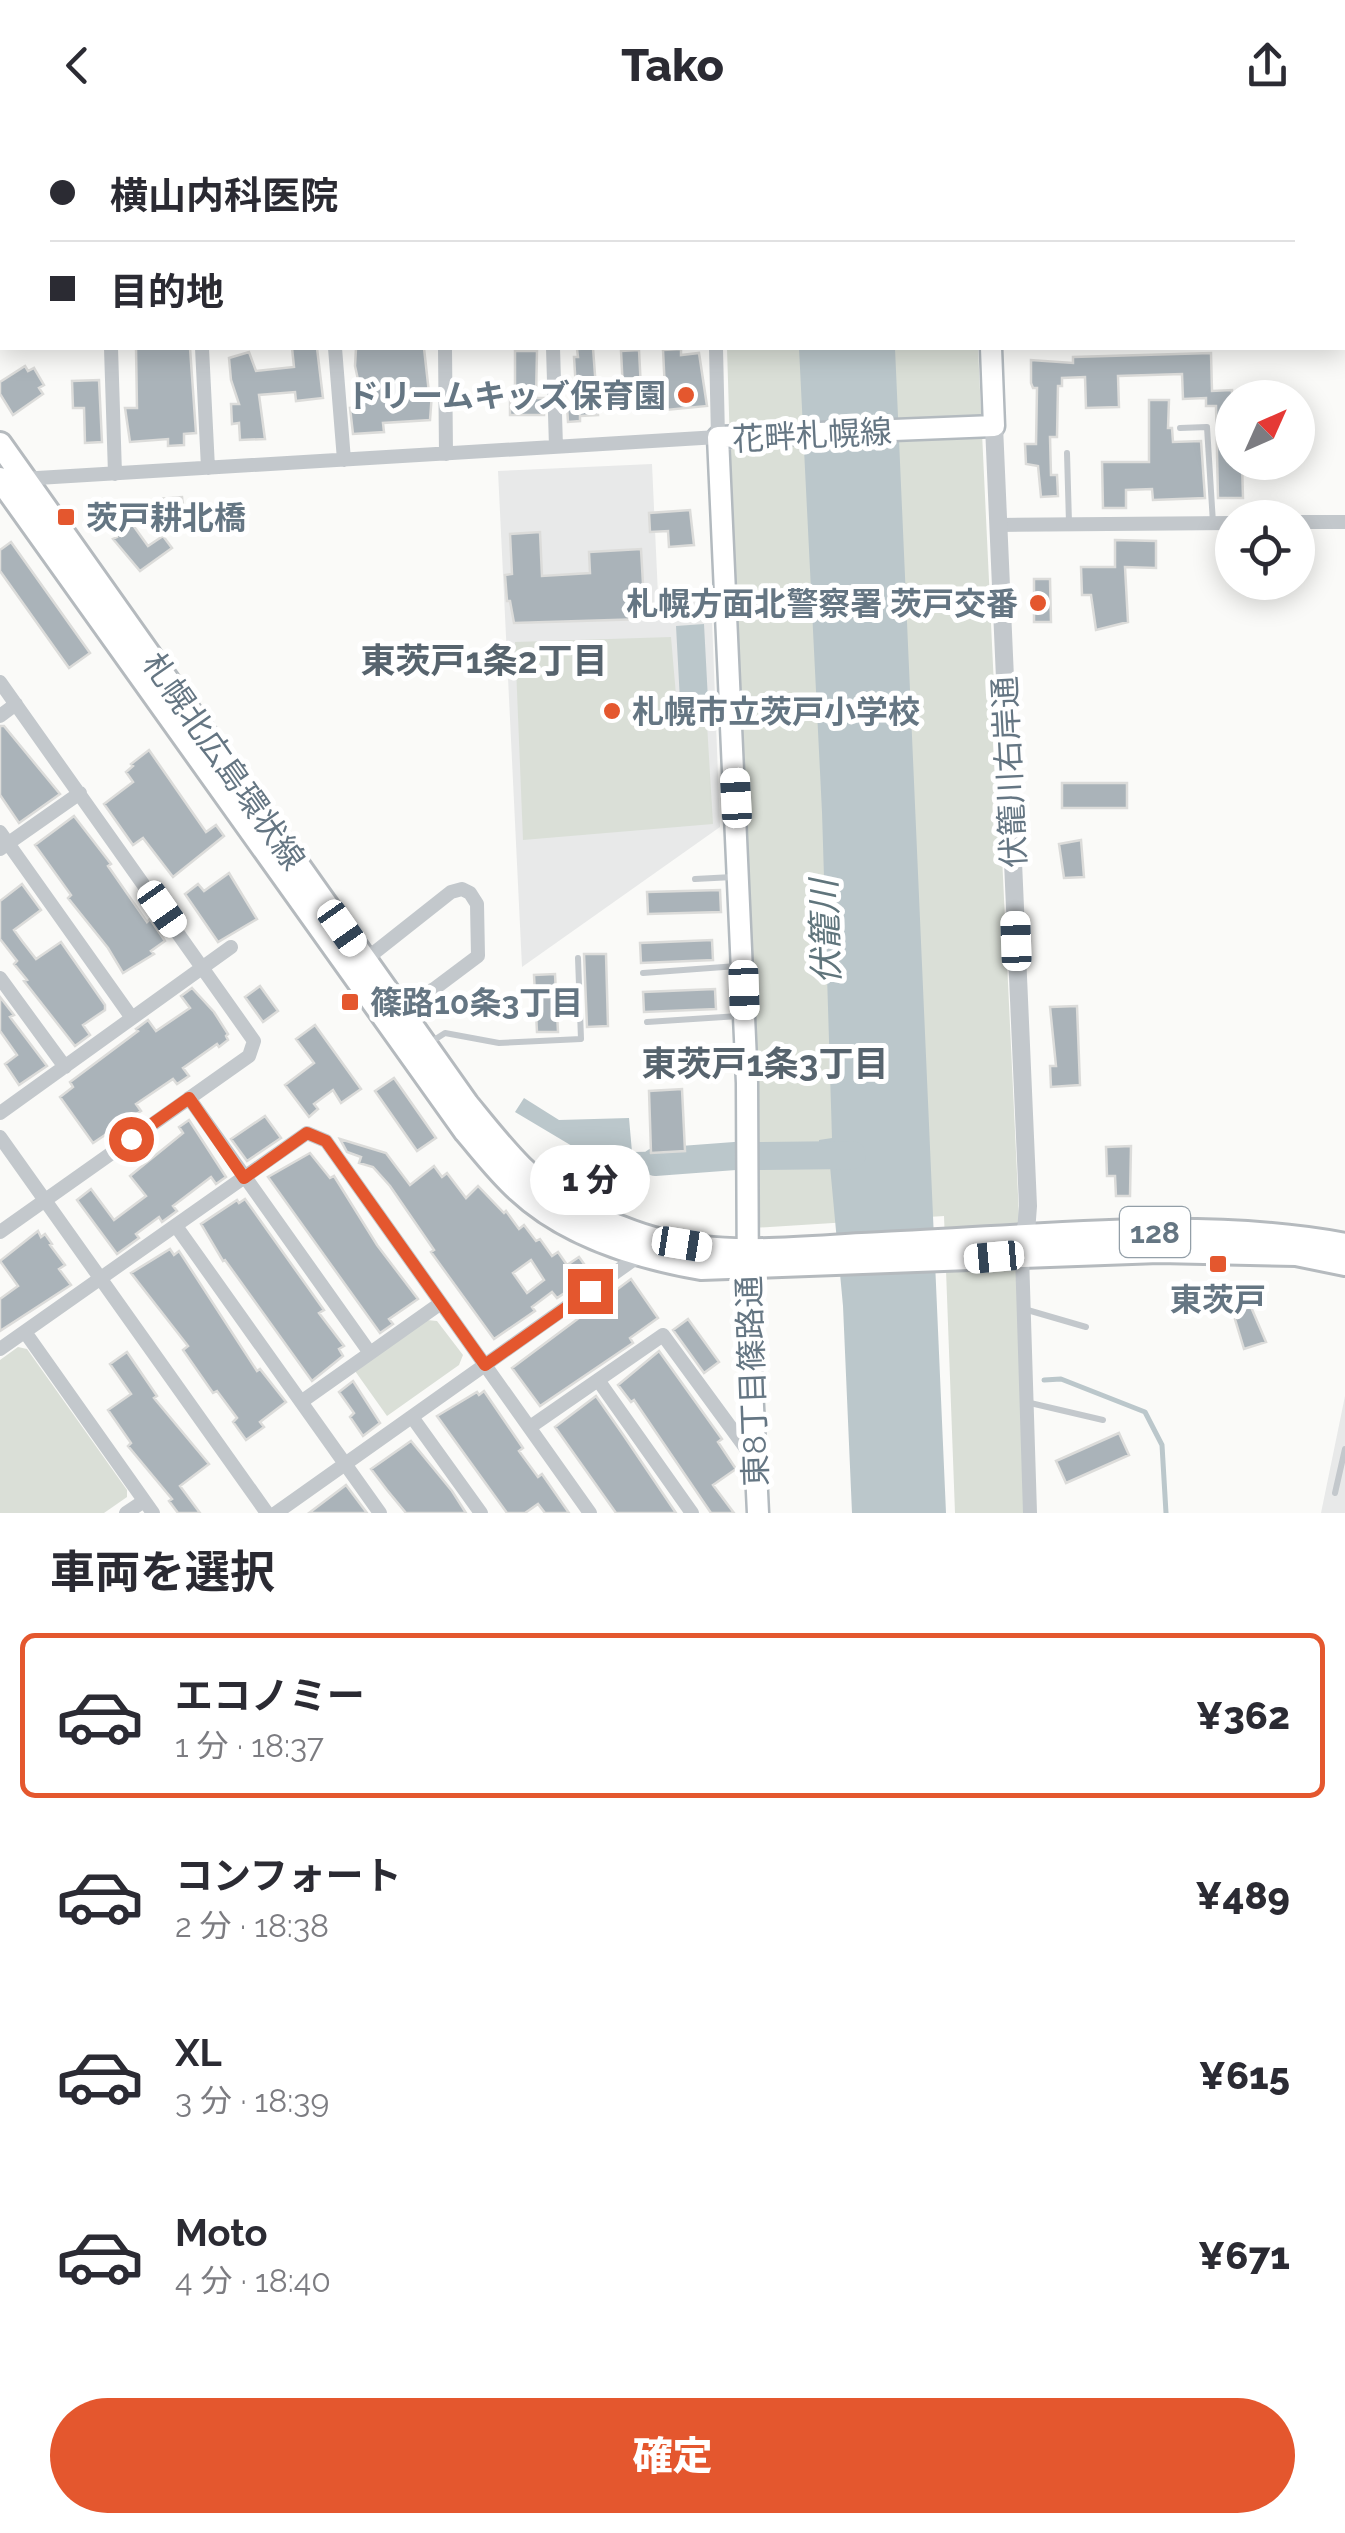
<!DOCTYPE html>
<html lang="ja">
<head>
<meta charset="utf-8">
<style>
  body { margin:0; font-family:Raleway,"Noto Sans JP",sans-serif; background:#f2f2f3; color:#2b2b33; height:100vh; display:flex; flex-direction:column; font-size:38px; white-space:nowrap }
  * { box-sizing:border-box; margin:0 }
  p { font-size:32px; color:#7c7c81 }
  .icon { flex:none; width:55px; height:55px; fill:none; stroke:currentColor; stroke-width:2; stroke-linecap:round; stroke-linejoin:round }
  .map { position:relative; height:1383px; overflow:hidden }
  .panel { display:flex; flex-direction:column; background:#fff; flex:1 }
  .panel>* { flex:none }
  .banner { position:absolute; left:0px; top:0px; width:1345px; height:220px; box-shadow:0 5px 25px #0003; display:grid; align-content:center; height:220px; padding:0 50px; background:#fff }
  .needle { width:65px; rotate:45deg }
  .buttons { position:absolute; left:1215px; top:250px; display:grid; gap:20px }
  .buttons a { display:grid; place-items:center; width:100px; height:100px; border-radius:50%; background:#fff; box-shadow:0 5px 25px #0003; font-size:50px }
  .end { position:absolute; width:45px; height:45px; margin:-22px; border:12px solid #e4572e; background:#fff; box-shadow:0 0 0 5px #fff }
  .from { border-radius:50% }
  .bubble { position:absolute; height:70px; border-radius:35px; background:#fff; box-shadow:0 5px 25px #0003; font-size:32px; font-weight:800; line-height:70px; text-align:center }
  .car { position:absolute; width:30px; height:60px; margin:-30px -15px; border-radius:12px; box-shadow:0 0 8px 2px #0007; background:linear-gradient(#fff 24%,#345 0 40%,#fff 0 76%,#345 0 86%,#fff 0) }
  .banner b { display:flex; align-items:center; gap:35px; height:95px; font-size:38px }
  .banner b+b { border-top:2px solid #e1e1e2 }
  .banner i { width:25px; height:25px; background:#2b2b33 }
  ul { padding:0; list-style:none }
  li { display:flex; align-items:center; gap:30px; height:165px; margin:0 20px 15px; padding:0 30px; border:5px solid transparent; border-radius:15px }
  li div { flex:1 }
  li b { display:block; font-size:38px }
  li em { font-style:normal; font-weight:800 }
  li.current { border-color:#e4572e }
  li>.icon { width:90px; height:90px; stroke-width:1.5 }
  h2 { padding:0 50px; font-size:45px; line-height:120px }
  .action { display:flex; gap:20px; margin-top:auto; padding:20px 50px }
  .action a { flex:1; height:115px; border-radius:60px; background:#e4572e; color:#fff; font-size:40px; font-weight:800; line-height:115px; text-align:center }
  header { display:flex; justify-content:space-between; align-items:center; height:130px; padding:0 50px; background:#fff; font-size:45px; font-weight:800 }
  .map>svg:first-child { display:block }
</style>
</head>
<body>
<header><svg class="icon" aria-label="back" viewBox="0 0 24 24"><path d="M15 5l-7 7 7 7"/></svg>Tako<svg class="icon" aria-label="share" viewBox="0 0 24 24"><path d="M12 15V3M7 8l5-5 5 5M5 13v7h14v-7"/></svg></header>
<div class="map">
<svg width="1345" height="1383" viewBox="0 0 1345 1383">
  <rect width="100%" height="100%" fill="#fafaf8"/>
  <path fill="#e8e9e9" d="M 652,334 L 658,465 L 711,464 L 720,697 L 522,837 L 498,341 Z
    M 1345,1266 L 1345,1383 L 1321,1383 Z"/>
  <path fill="#dadfd7" d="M 727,218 L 978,218 L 1019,1086 L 1024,1383 L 955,1383 L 944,1086 L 754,1098 Z
    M 671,507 L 677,577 L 706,577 L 713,694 L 523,710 L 515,512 Z
    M 427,1190 L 437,1191 L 463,1225 L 459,1235 L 387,1286 L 355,1241 Z
    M 18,1217 L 27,1219 L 127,1360 L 127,1367 L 104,1383 L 0,1383 L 0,1230 Z"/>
  <path fill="#bbc7cb" d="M 799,218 L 895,218 L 946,1383 L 852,1383 L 843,1176 L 830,1036 L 820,1036 L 820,1031 L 814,1031 L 814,1015 L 819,1015 L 819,1010 L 832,1008 L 822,682 Z
    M 704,494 L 708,570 L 680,571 L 676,496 Z
    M 524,968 L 559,990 L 629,988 L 632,1022 L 692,1021 L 693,1036 L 609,1038 L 515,982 Z"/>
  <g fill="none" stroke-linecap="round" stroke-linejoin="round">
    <path stroke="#bbc7cb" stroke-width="5" d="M 1044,1250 L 1061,1249 L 1145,1282 L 1162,1315 L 1166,1383"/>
    <path stroke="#bbc7cb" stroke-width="28" d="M 755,1026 L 852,1025
      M 655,1032 L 735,1026"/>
  </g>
  <path fill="#aab3b9" stroke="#dcdcda" stroke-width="2.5" fill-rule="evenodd" d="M 136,218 L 190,218 L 196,303 L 184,304 L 184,315 L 168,316 L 168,309 L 130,312 L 125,278 L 137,278 Z
    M 292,218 L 317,218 L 323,268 L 296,271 L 295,262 L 259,265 L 265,309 L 240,310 L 239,293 L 232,294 L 231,274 L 239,274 L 231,250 L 229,228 L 249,222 L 256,241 L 294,237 Z
    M 356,218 L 424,218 L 429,263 L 432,263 L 430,290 L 383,293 L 384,302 L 353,304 L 350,278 L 364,277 L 355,236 Z
    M 593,218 L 598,285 L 580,286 L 580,291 L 568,292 L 567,276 L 577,275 L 574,227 L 578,227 L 577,219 Z
    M 681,219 L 681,225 L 699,223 L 707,276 L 666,280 L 663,220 Z
    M 639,220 L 642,278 L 624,279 L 621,221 Z
    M 515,221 L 537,221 L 536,268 L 544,268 L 544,285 L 510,285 L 510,266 L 515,266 Z
    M 1211,223 L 1212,261 L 1232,260 L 1232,332 L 1242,332 L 1243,368 L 1218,368 L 1216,276 L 1206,276 L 1206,268 L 1183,269 L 1182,244 L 1118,246 L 1119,277 L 1086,278 L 1085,247 L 1062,248 L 1062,256 L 1058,256 L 1057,307 L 1050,307 L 1051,345 L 1057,345 L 1058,366 L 1041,367 L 1038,336 L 1026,334 L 1025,314 L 1036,314 L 1037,258 L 1033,258 L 1031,253 L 1031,230 L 1073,233 L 1073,227 Z
    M 25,236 L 28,241 L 34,238 L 44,255 L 39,258 L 43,264 L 13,285 L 0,264 L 0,252 Z
    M 99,250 L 102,312 L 85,313 L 84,278 L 73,278 L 72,251 Z
    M 1149,270 L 1169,270 L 1168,298 L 1172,298 L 1173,312 L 1201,311 L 1205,368 L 1153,370 L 1152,359 L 1126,360 L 1126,378 L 1103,378 L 1102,332 L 1149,332 Z
    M 182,367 L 185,396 L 171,397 L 170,383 L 159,384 L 158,369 Z
    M 690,380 L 694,415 L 669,417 L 668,401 L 650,402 L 649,383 Z
    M 125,384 L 148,416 L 163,406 L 172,418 L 140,441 L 113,409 L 117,407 L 110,394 Z
    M 540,402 L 542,446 L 590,443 L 589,422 L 641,419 L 645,489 L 514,493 L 510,471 L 507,471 L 505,445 L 512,444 L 510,404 Z
    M 1115,410 L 1156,411 L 1156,438 L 1125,437 L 1128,492 L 1096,500 L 1091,465 L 1082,465 L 1081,437 L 1115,437 Z
    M 11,412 L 90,523 L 69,538 L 0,441 L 0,420 Z
    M 1034,449 L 1050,449 L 1051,492 L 1034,492 Z
    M 0,596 L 4,596 L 60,664 L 19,693 L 0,665 Z
    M 149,620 L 206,702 L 216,695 L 224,706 L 173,747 L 143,708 L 133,715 L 104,674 L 133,652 L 126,642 L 133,636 L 131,634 Z
    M 1062,653 L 1127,653 L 1127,678 L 1062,678 Z
    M 74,686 L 111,734 L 108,736 L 147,792 L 150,789 L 165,811 L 151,821 L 154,824 L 123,843 L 108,818 L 68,768 L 71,765 L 35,715 Z
    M 1081,710 L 1084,747 L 1064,748 L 1059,714 Z
    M 229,743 L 257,789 L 218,812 L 185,764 L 198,754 L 204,761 Z
    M 22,754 L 41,780 L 14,800 L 22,811 L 36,829 L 61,812 L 105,875 L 105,880 L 83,895 L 90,905 L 75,916 L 24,851 L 27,850 L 14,834 L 17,831 L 0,809 L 0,771 Z
    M 720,760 L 721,782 L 648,784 L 647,762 Z
    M 712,810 L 713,830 L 641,833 L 640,813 Z
    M 584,824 L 606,824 L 608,896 L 587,897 Z
    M 555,844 L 558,902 L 537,902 L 534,845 Z
    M 260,856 L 278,881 L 263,892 L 245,867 Z
    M 192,858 L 214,882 L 228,904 L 226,906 L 228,910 L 219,917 L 217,914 L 183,938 L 189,946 L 177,954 L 173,949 L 136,974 L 141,981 L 93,1013 L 60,967 L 73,957 L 70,952 L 138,901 L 136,899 L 148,890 L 156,901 L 190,878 L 181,866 Z
    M 715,859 L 716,879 L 644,882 L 643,862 Z
    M 0,867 L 14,885 L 10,887 L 47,936 L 19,955 L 5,934 L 17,925 L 0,901 Z
    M 1077,876 L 1080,955 L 1051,957 L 1050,936 L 1056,936 L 1050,877 Z
    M 315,895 L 361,959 L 341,973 L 333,960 L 314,974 L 318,979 L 309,987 L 285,955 L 314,933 L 296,909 Z
    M 394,948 L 436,1008 L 417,1021 L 375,961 Z
    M 682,959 L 685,1021 L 651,1023 L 649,961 Z
    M 265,986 L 281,1008 L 247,1031 L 231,1009 Z
    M 189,990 L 226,1047 L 216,1054 L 211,1047 L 173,1076 L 177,1081 L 162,1092 L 159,1087 L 136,1104 L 139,1108 L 117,1124 L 77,1070 L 91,1059 L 114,1090 L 146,1066 L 130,1046 L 183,1003 L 179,997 Z
    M 340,1009 L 386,1023 L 410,1055 L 434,1036 L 442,1047 L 447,1043 L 466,1068 L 478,1056 L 504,1083 L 506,1081 L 519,1099 L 524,1095 L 536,1111 L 540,1109 L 552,1126 L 558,1122 L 567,1135 L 579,1127 L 592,1145 L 557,1168 L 552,1162 L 532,1177 L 535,1181 L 494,1209 L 431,1122 L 434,1120 L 390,1056 L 373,1037 L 359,1033 L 361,1027 L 347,1022 ZM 531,1130 L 544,1150 L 527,1163 L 513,1143 Z
    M 1131,1016 L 1130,1066 L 1116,1066 L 1115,1046 L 1107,1046 L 1106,1017 Z
    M 310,1023 L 330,1048 L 334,1046 L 377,1115 L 418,1169 L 389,1189 L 393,1194 L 380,1203 L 268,1047 Z
    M 245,1069 L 324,1180 L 319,1183 L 344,1216 L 339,1219 L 343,1226 L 312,1251 L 225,1130 L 223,1131 L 201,1094 L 237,1070 L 239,1073 Z
    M 38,1101 L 41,1107 L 45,1104 L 52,1114 L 50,1115 L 65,1135 L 59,1139 L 71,1155 L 0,1201 L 0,1169 L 18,1156 L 0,1131 Z
    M 170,1119 L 174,1125 L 179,1121 L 257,1241 L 260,1239 L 286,1272 L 260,1292 L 264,1297 L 246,1310 L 233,1292 L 237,1288 L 217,1261 L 213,1263 L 183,1220 L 188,1216 L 131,1143 Z
    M 631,1149 L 658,1188 L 630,1208 L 633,1213 L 540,1276 L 512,1238 Z
    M 1248,1170 L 1266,1212 L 1244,1219 L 1231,1176 Z
    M 688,1189 L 719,1232 L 704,1243 L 673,1200 Z
    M 659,1221 L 722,1309 L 718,1312 L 736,1339 L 713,1355 L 734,1383 L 711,1383 L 634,1270 L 631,1272 L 618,1255 Z
    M 127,1222 L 157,1266 L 154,1268 L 209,1334 L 180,1356 L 200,1383 L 178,1383 L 169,1371 L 172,1369 L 128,1316 L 131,1313 L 108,1280 L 131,1264 L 110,1234 Z
    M 353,1251 L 380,1293 L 363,1306 L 350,1287 L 354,1283 L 339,1262 Z
    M 484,1261 L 523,1318 L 519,1321 L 538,1347 L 542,1344 L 569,1383 L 545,1383 L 538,1374 L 525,1383 L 507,1383 L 437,1286 L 477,1262 L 479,1265 Z
    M 596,1266 L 624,1306 L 676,1383 L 616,1383 L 555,1297 Z
    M 1119,1303 L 1129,1325 L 1066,1353 L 1056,1331 Z
    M 411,1311 L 452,1361 L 466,1383 L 406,1383 L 387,1360 L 371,1339 Z
    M 346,1355 L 367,1383 L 309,1383 Z"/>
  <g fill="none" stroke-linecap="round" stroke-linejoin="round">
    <defs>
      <path id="secondary" d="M 982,0 L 982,2
        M 758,1383 L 748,1170 L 747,953 L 718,307 L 994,296 L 991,218"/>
      <path id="primary" d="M 0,314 L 467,974 C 498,1012 531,1056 576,1078 C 602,1090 634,1105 662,1111 C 732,1128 810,1117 882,1114 C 1032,1108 1197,1087 1345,1115
        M 0,349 L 466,1002 C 483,1022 499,1043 518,1060 C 566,1105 638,1127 701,1138 L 1159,1121 L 1296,1124 L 1345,1134"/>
      <path id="trunk" d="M 233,2 L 236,0
        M 289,2 L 293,0
        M 0,150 L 2,148
        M 0,195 L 2,193"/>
    </defs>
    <use href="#secondary" stroke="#b3babf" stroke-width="25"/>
    <use href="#primary" stroke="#b5babe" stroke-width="28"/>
    <use href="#trunk" stroke="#b4b9bd" stroke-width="28"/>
    <path stroke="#c3c8cc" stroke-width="6" d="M 1151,0 L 1151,2
      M 1180,298 L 1207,297 L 1213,393
      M 1067,323 L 1069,393
      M 695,749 L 733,747
      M 643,843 L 737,836
      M 647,892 L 739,886
      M 431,912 L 445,903 L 499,913 L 581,909 L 578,828
      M 1024,1179 L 1086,1197
      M 1026,1272 L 1103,1290
      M 1335,1363 L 1345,1319"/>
    <path stroke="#c3c8cc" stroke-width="14" d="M 443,0 L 443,2
      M 565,0 L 565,2
      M 709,0 L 710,2
      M 341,2 L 345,0
      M 111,218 L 115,344
      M 202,218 L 208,338
      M 335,218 L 344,330
      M 445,218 L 446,324
      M 553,218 L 556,317
      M 21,349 L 718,307 L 716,218
      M 1298,392 L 1345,392
      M 998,395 L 1232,393
      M 0,586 L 16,574
      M 0,702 L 132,888
      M 0,719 L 80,663
      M 365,830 L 451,762 L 462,759 L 470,763 L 477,774 L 478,826 L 434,859 L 398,877
      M 0,848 L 65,937
      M 189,968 L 370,1223
      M 0,983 L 231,817
      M 0,1007 L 267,1383
      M 176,1096 L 380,1383
      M 0,1102 L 249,926 L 254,911 L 0,552
      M 1022,1125 L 1030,1383
      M 25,1202 L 153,1383
      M 0,1219 L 307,1003 L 326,1011 L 590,1383
      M 598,1250 L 692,1383
      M 301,1272 L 441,1173
      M 412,1287 L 481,1383
      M 530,1297 L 663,1205 L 756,1332
      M 126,1383 L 144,1371
      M 276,1383 L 640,1125"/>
    <path stroke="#c3c8cc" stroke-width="18" d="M 994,296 L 1028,1076 L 1025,1115"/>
    <use href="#secondary" stroke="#fff" stroke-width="20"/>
    <use href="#primary" stroke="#fff" stroke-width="22"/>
    <use href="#trunk" stroke="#fff" stroke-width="22"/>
  </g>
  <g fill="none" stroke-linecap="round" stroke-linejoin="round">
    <path stroke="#e4572e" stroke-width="12" d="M 131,1009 L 189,968 L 244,1048 L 307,1003 L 326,1011 L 485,1235 L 590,1161"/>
  </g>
  <g fill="#e4572e" stroke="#fff" stroke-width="4">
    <circle cx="686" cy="265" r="10"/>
    <rect x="56" y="377" width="20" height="20" rx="5"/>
    <circle cx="1038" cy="473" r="10"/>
    <circle cx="612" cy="581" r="10"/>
    <rect x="340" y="862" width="20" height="20" rx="5"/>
    <rect x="1208" y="1124" width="20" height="20" rx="5"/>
  </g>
  <g text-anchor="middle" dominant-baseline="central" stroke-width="10" stroke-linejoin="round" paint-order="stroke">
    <rect fill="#fff" stroke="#939fa8" stroke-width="2.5" x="1120" y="1077" width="70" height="50" rx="8"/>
    <g font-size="30" font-weight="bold" fill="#657683">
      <text x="1155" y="1102">128</text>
    </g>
    <g font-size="32" font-weight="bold" fill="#657683" stroke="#fff" text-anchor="start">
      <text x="666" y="265" text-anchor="end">ドリームキッズ保育園</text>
      <text x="86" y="387">茨戸耕北橋</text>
      <text x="1018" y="473" text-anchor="end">札幌方面北警察署 茨戸交番</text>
      <text x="632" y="581">札幌市立茨戸小学校</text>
      <text x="370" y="872">篠路10条3丁目</text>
      <text x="1218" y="1169" text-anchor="middle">東茨戸</text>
    </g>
    <g font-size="32" fill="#657683" stroke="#fff">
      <text transform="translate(812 305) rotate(-3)">花畔札幌線</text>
      <text transform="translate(224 631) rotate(55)">札幌北広島環状線</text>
      <text transform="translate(1009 642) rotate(-93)">伏籠川右岸通</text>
      <text transform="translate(752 1251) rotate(-92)">東8丁目篠路通</text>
    </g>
    <g font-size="35" font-weight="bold" fill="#57646e" stroke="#fff">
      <text x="484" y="530">東茨戸1条2丁目</text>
      <text x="765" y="933">東茨戸1条3丁目</text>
    </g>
    <g font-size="35" font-style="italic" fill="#60757c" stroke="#fff">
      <text transform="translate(825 802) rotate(-92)">伏籠川</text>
    </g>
  </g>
</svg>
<div class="buttons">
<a><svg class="needle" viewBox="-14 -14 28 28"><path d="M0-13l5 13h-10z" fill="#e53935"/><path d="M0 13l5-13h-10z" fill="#7c7c81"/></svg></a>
<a><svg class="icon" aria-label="locate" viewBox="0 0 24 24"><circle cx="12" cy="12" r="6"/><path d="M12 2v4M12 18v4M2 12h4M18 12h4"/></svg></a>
</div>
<i class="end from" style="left:131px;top:1009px"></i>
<i class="end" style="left:590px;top:1161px"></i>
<div class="bubble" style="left:530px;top:1015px;width:120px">1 分</div>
<i class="car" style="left:736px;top:668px;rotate:357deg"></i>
<i class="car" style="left:162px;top:779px;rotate:145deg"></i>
<i class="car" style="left:342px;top:798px;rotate:145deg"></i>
<i class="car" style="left:1016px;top:811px;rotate:358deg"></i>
<i class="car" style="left:744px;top:860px;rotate:178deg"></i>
<i class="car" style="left:682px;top:1114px;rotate:99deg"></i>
<i class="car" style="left:994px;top:1127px;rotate:265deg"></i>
<div class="banner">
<b><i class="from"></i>横山内科医院</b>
<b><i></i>目的地</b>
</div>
</div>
<section class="panel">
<h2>車両を選択</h2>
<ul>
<li class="current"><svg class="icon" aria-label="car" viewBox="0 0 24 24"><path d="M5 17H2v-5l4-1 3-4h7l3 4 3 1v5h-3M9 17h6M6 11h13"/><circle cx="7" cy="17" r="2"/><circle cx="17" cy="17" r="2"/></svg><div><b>エコノミー</b><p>1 分 · 18:37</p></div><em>¥362</em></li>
<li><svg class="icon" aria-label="car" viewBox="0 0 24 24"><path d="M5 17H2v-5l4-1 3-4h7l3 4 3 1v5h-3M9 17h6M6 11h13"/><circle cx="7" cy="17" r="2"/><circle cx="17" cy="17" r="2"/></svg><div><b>コンフォート</b><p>2 分 · 18:38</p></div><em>¥489</em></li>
<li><svg class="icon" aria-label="car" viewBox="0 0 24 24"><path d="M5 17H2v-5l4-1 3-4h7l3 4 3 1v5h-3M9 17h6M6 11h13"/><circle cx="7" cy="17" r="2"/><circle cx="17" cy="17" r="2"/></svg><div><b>XL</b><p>3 分 · 18:39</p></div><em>¥615</em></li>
<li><svg class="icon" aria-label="car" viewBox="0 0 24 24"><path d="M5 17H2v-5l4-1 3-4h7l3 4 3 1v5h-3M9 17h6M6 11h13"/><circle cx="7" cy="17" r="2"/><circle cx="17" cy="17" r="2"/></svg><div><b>Moto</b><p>4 分 · 18:40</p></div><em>¥671</em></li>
</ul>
<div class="action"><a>確定</a></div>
</section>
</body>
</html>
